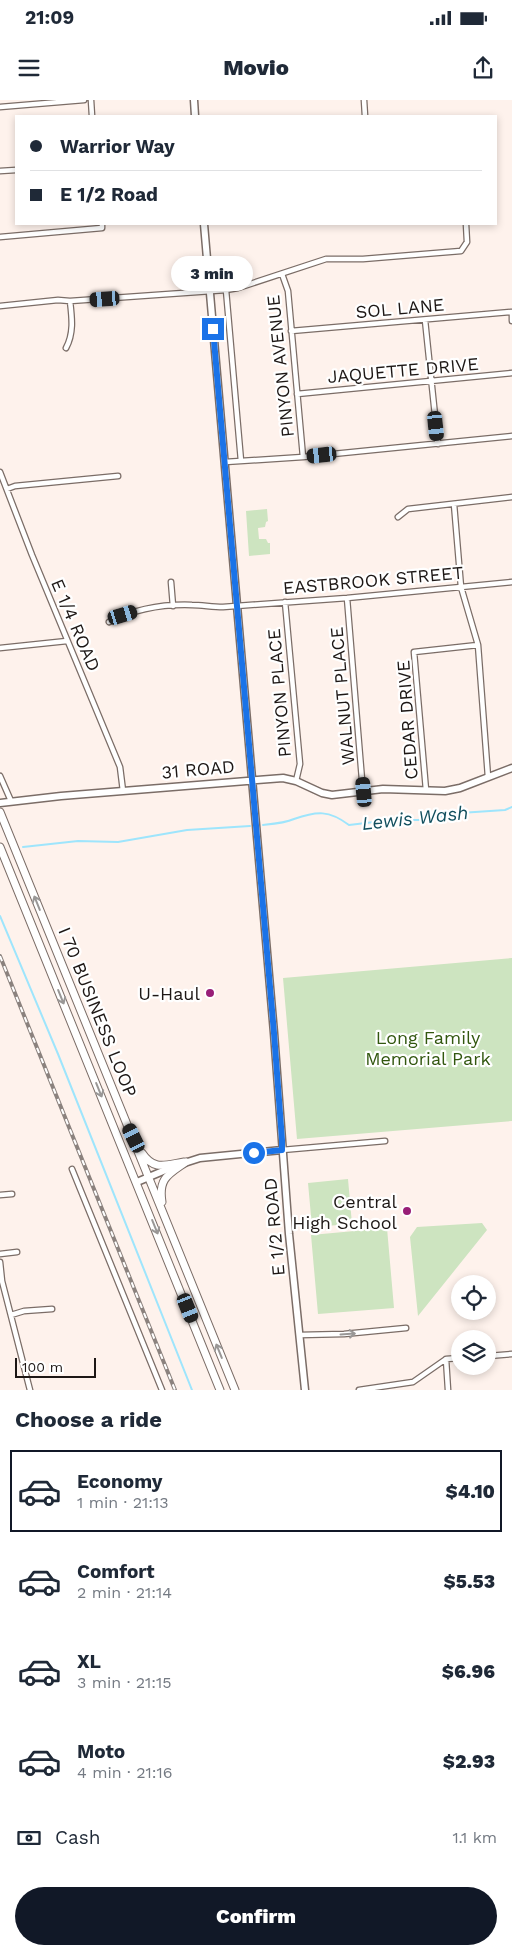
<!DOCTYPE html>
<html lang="en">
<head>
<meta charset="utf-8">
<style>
  body { margin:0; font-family:"Work Sans",sans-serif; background:#f2f2f3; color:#1f2937; height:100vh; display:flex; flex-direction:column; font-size:19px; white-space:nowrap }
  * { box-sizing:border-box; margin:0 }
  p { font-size:16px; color:#747a83 }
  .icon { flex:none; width:28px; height:28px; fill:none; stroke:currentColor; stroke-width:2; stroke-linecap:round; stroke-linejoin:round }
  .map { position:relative; height:1290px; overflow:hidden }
  .sheet { display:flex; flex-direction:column; background:#fff; flex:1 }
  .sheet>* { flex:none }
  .banner { position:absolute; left:15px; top:15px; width:482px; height:110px; border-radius:0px; box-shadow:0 2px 8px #0003; display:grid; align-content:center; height:110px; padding:0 15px; background:#fff }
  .controls { position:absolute; left:451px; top:1175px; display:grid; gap:10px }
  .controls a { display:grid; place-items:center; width:45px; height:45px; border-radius:50%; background:#fff; box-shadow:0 2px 8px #0003; font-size:25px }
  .scale { position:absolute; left:15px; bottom:12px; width:81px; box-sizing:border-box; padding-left:5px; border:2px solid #1d1715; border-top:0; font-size:14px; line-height:18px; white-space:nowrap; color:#1d1715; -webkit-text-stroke:4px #fff; paint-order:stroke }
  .end { position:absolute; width:22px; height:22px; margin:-11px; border:6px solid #1a73e8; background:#fff; box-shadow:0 0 0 2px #fff }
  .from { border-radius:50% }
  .bubble { position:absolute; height:35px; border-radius:18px; background:#fff; box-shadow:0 2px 8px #0003; font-size:16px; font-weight:800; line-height:35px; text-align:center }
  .car { position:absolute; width:15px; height:30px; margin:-15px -8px; border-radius:6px; box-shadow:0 0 4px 1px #0007; background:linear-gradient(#222 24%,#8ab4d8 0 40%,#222 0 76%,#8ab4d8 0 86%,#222 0) }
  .banner b { display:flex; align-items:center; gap:18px; height:48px; font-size:19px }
  .banner b+b { border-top:1px solid #e0e1e3 }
  .banner i { width:12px; height:12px; background:#1f2937 }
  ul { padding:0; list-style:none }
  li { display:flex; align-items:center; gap:15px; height:82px; margin:0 10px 8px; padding:0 5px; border:2px solid transparent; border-radius:0px }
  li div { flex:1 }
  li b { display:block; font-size:19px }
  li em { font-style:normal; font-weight:800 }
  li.selected { border-color:#111827 }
  li>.icon { width:45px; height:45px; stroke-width:1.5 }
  h2 { padding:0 15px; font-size:22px; line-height:60px }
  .pay { display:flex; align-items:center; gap:12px; height:55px; padding:0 15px; font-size:19px }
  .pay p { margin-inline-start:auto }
  .button { display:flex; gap:10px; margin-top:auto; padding:10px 15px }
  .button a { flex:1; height:58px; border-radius:30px; background:#111827; color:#fff; font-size:20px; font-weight:800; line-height:58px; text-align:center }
  .status { display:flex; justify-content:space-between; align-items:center; height:35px; padding:0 25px; background:#fff; direction:ltr }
  .status svg { height:14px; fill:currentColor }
  header { display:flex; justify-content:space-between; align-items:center; height:65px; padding:0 15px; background:#fff; font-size:22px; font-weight:800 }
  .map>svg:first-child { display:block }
</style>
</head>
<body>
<div class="status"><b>21:09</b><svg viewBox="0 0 49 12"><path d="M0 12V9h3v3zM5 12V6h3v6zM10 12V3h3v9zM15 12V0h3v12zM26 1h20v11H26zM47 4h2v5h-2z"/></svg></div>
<header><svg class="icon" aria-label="menu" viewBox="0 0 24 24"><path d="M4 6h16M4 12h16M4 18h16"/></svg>Movio<svg class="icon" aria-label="share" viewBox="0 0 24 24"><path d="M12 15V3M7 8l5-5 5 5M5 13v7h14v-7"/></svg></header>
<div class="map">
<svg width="512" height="1290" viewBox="0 0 512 1290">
  <rect width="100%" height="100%" fill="#fef2ec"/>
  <path fill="#cde4c0" d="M 267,409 L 268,421 L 266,422 L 265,427 L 258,428 L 259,439 L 266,439 L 268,443 L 270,443 L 270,454 L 249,456 L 246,411 Z
    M 512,858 L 512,1021 L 297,1039 L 283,878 Z
    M 348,1079 L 352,1124 L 312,1127 L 308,1083 Z
    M 482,1123 L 487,1130 L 418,1216 L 410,1137 L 417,1127 Z
    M 387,1128 L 394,1208 L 318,1214 L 311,1135 Z"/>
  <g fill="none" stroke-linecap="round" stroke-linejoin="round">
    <path stroke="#9ee5fc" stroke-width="2" d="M 263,725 C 273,724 285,723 294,719 C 317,711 329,710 349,725 L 391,720 L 420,720 L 460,713 L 505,710 L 512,707
      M 23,747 L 78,741 L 118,742 L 187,730 L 250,726
      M 0,816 L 58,954 L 192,1290"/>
    <defs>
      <path id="street" d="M 91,0 L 92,16
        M 364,0 L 365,16
        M 0,7 L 84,0
        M 0,71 L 16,70
        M 0,137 L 102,128 L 102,124
        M 282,174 L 288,191 L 303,357
        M 226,190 L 241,361
        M 0,206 L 58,200 L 70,201 L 226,190 L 238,188 L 326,159 L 363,159 L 461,151 L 467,142 L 466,124
        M 512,212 L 512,221
        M 425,220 L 438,344
        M 291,231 L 511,212
        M 66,248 C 74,233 72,218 70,201
        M 297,294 L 512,273
        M 225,362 L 303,357 L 512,336
        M 0,372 L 32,455 L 120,667 L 123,691
        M 7,389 L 15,386 L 118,376
        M 454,404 L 461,487 L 478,545 L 488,677
        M 398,417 L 408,409 L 512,397
        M 171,482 L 173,506
        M 347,498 L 363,692
        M 285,502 L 300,664 L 296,681
        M 109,522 C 135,509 164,504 192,505 C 202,505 212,507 223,507 L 347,498 L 512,482
        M 0,548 L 67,541
        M 0,676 L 11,701
        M 426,690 L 414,552 L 478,545
        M 282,1050 L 385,1041
        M 72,1069 L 162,1290
        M 0,1095 L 12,1094
        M 0,1154 L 17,1152
        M 0,1162 L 2,1181 L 30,1290
        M 11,1215 L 24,1211 L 52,1209
        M 300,1235 L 344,1234 L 406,1228
        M 488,1256 L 512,1254
        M 446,1259 L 448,1290
        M 359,1290 L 413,1282 L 446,1259 L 460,1258"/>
      <path id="secondary" d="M 194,0 L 195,16
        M 204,124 L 274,933 L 289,1134 L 305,1290
        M 0,703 L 61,696 L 283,678 L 296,681 L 322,693 L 332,695 L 383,689 L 445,691 L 460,688 L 512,668
        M 137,1082 L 175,1066 L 200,1058 L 282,1050"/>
      <path id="primary" d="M 0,712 L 235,1290
        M 0,747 L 220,1290
        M 142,1053 C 154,1071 165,1065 184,1062
        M 162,1102 C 158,1078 169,1074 186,1062"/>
    </defs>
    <use href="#street" stroke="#7b6d67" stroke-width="7"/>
    <use href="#secondary" stroke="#7b6d67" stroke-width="9"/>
    <use href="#primary" stroke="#7b6d67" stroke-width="9"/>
    <use href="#street" stroke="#fff" stroke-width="4.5"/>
    <use href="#secondary" stroke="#fff" stroke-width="6"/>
    <use href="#primary" stroke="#fff" stroke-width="7"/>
    <defs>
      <path id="rail" d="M 0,856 L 175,1290"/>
    </defs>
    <use href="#rail" stroke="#8b827e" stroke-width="4"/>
    <use href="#rail" stroke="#fff" stroke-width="2" stroke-dasharray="5.5" stroke-linecap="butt"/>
  </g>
  <defs><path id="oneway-shaft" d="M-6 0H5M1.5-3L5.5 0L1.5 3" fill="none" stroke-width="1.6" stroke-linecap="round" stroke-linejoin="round" transform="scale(1.25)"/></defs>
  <g stroke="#999796">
    <use href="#oneway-shaft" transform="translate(37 803) rotate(-112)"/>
    <use href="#oneway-shaft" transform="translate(61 897) rotate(68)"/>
    <use href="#oneway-shaft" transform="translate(99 990) rotate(68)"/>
    <use href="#oneway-shaft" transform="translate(155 1127) rotate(68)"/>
    <use href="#oneway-shaft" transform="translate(348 1234) rotate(-4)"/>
    <use href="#oneway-shaft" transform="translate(219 1251) rotate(-112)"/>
  </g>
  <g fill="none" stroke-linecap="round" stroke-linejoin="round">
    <path stroke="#1a73e8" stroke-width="6" d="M 213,229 L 274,933 L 282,1040 L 282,1050 L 254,1053"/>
  </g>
  <g fill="#981e77" stroke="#fff" stroke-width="2">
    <circle cx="210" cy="893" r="5"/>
    <circle cx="407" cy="1111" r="5"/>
  </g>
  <g text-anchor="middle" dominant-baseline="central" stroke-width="4.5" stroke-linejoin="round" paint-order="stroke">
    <g font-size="18" fill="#1d1715" stroke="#fff">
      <text transform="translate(400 208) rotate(-5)">SOL LANE</text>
      <text transform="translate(280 266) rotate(-96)">PINYON AVENUE</text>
      <text transform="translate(403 270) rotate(-5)">JAQUETTE DRIVE</text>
      <text transform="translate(373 480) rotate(-5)">EASTBROOK STREET</text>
      <text transform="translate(76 525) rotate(67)">E 1/4 ROAD</text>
      <text transform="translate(279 593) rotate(-95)">PINYON PLACE</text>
      <text transform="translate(342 596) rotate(-95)">WALNUT PLACE</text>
      <text transform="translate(407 620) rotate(-94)">CEDAR DRIVE</text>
      <text transform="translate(198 669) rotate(-5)">31 ROAD</text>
      <text transform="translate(98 912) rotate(68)">I 70 BUSINESS LOOP</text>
      <text transform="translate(274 1127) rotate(-95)">E 1/2 ROAD</text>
    </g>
    <g font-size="18" fill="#1d1715" stroke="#fff" text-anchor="end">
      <text x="200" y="893">U-Haul</text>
      <text x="397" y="1101">Central<tspan x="397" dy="21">High School</tspan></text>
    </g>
    <g font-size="18" fill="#32570f" stroke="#fff">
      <text x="428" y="937">Long Family<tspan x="428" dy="21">Memorial Park</tspan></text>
    </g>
    <g font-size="19" font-style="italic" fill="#124f5e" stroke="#fff">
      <text transform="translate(415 718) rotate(-6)">Lewis Wash</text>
    </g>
  </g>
</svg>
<div class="controls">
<a><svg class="icon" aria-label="locate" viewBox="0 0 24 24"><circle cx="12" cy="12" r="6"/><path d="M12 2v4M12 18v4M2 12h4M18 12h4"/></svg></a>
<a><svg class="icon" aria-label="layers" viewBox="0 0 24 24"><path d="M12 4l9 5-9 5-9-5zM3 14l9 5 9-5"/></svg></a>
</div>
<div class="scale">100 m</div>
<i class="end from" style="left:254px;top:1053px"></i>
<i class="end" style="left:213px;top:229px"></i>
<div class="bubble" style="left:171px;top:156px;width:82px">3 min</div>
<i class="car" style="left:105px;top:199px;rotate:266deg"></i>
<i class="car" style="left:436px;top:326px;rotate:174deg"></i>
<i class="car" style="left:322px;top:355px;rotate:264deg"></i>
<i class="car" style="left:123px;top:515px;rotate:73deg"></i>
<i class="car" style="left:364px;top:692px;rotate:355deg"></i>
<i class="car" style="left:134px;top:1038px;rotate:334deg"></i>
<i class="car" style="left:188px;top:1208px;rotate:158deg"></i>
<div class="banner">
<b><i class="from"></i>Warrior Way</b>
<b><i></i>E 1/2 Road</b>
</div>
</div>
<section class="sheet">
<h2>Choose a ride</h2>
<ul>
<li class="selected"><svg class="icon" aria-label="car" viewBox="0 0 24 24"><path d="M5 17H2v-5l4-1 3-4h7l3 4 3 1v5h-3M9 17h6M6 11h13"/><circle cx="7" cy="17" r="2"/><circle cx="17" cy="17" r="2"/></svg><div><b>Economy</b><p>1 min · 21:13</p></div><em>$4.10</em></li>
<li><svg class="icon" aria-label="car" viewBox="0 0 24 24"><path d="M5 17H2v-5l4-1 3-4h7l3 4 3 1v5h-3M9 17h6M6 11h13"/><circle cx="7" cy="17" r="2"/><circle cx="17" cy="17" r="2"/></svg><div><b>Comfort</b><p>2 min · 21:14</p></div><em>$5.53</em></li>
<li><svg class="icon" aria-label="car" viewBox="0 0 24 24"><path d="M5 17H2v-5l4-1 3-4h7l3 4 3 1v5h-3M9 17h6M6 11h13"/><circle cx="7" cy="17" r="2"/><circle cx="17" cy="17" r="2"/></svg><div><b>XL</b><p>3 min · 21:15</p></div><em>$6.96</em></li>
<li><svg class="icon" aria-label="car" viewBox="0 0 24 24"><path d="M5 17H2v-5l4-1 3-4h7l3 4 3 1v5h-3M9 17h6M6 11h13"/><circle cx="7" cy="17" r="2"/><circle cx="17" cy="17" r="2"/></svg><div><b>Moto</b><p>4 min · 21:16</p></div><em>$2.93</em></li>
</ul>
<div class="pay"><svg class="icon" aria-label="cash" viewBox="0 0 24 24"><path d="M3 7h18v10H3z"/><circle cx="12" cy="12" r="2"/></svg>Cash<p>1.1 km</p></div>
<div class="button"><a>Confirm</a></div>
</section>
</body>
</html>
